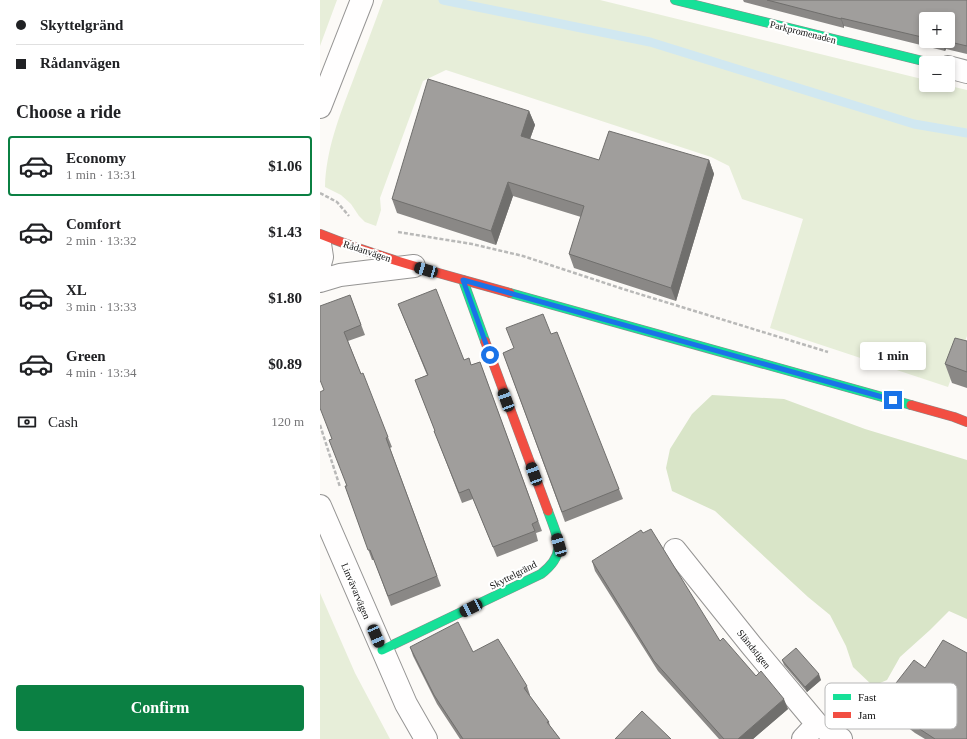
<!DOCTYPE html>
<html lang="en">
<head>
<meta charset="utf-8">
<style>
  body { margin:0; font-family:Georgia,serif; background:#f2f2f2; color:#202124; height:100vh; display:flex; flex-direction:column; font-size:15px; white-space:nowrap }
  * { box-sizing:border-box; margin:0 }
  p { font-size:13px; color:#757577 }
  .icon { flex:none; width:22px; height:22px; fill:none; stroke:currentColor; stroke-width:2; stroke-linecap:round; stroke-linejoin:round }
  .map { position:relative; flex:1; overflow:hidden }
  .drawer { display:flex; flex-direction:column; background:#fff; width:320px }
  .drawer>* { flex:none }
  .top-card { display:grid; align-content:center; height:88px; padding:0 16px; background:#fff }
  .buttons { position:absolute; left:599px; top:12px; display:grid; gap:8px }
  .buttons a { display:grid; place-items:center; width:36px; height:36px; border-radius:4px; background:#fff; box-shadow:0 2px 6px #0003; font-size:20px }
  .end { position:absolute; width:18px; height:18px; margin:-9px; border:5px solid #1a73e8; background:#fff; box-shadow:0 0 0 2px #fff }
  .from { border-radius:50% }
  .bubble { position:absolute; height:28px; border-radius:4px; background:#fff; box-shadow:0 2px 6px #0003; font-size:13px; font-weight:700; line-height:28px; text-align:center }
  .car { position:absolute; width:12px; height:24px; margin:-12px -6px; border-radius:5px; box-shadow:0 0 3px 1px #0007; background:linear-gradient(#222 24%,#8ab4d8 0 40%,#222 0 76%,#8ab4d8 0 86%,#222 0) }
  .top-card b { display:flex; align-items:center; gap:14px; height:38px; font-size:15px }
  .top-card b+b { border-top:1px solid #e0e0e0 }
  .top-card i { width:10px; height:10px; background:#202124 }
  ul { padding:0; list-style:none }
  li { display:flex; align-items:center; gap:12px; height:60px; margin:0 8px 6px; padding:0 8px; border:2px solid transparent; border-radius:4px }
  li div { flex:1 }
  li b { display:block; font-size:15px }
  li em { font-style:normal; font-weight:700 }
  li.on { border-color:#0b8043 }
  li>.icon { width:36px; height:36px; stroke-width:1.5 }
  h2 { padding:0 16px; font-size:18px; line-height:48px }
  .pay { display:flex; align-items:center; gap:10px; height:44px; padding:0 16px; font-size:15px }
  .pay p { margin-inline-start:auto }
  .action { display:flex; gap:8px; margin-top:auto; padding:8px 16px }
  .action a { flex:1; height:46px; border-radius:4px; background:#0b8043; color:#fff; font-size:16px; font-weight:700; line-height:46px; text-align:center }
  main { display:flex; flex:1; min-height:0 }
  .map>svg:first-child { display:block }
</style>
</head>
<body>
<main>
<section class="drawer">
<div class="top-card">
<b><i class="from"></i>Skyttelgränd</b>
<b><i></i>Rådanvägen</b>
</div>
<h2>Choose a ride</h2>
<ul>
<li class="on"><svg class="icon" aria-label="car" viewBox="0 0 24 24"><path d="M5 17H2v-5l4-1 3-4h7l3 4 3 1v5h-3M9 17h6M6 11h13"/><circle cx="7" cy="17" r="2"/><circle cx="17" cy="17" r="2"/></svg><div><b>Economy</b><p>1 min · 13:31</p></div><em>$1.06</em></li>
<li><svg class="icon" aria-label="car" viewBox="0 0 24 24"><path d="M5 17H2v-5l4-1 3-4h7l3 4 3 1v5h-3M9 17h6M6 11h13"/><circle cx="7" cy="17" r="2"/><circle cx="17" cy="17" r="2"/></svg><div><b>Comfort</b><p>2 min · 13:32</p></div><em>$1.43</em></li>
<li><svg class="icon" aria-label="car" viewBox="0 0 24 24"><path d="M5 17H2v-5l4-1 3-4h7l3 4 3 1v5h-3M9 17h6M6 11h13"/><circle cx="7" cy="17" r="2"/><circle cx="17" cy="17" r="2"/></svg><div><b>XL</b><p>3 min · 13:33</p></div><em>$1.80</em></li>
<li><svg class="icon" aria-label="car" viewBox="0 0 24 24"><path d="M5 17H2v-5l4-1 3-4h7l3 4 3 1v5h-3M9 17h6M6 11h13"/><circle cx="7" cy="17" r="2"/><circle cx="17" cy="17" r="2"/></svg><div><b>Green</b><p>4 min · 13:34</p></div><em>$0.89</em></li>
</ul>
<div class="pay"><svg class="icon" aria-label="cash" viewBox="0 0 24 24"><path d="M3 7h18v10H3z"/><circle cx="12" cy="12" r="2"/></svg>Cash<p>120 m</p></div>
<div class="action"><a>Confirm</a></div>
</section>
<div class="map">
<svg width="647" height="739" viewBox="0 0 647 739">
  <rect width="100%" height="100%" fill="#fcfaf7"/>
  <path fill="#e7eed9" d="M 0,0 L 17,0 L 0,46 Z
    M 63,0 L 280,0 L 606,80 L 606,85 L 626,85 L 647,90 L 647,336 L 628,387 L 450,328 L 483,219 L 422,199 L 409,166 L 391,157 L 126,70 L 103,81 L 60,198 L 61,210 L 56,226 L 45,222 L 39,216 L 31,204 L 21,195 L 5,187 C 6,150 19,117 32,83 C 42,56 53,28 63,0 Z
    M 0,593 L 35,673 L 70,739 L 0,739 Z"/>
  <path fill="#d9e5c8" d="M 392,395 L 464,399 L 545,429 L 647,460 L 647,619 L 629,611 L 610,630 L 580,657 L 567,680 L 553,686 L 533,667 L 526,646 L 510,615 L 488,597 L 395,511 L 352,491 L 346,468 L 350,449 L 372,414 Z"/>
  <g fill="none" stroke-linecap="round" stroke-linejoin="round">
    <path stroke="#d1e8f1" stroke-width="9" d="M 123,0 L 330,42 L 594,124 L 647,133"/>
    <defs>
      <path id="street" d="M 628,67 L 647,72
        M 0,107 L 42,0
        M 0,244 L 2,257 L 0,264
        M 0,281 L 20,275 L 94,266
        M 0,506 L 86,704 L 106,739
        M 355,550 L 431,645 L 497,724 L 521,739
        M 483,739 L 497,724"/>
      <path id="fast" d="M 355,0 L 611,63
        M 143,280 L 165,341
        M 190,293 L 591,405
        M 62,650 L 221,574 C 248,553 238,539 228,511"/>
      <path id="jam" d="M 0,234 C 62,259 127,275 190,293
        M 165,341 L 228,511
        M 591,405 L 634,417 L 647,422"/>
    </defs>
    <use href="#street" stroke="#969594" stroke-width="24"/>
    <use href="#fast" stroke="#8d8c8b" stroke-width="10"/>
    <use href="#jam" stroke="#8d8c8b" stroke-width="10"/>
    <path stroke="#b9b9b8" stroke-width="2.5" stroke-dasharray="4 2" stroke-linecap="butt" d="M 0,193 L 17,202 L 29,216
      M 78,232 L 152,244 L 203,256 L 303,289 L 508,352
      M 0,425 L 20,487"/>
    <use href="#street" stroke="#fffefe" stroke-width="22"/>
    <use href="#fast" stroke="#16e098" stroke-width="9"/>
    <use href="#jam" stroke="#f24e42" stroke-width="9"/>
  </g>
  <path fill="#8a8886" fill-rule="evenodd" d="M 423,0 L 647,0 L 647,54 L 626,49 L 625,51 L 524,26 L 524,28 L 424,2 ZM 606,19 L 628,41 L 606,41 Z
    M 209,111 L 215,125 L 210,139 L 279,160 L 389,160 L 394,174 L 356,301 L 254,268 L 249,254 L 261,217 L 193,196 L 176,245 L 77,213 L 72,199 Z
    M 30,295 L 45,335 L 28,341 L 41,374 L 68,437 L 72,447 L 70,448 L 121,586 L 71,606 L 54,560 L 52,560 L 25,486 L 27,486 L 12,439 L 4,390 Z
    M 78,304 L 144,360 L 151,365 L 160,362 L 222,531 L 216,533 L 218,541 L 177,557 L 153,499 L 142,503 L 118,441 L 114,431 L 115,431 L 95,380 L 107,375 Z
    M 231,334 L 299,489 L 303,499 L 245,522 L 183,353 Z
    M 647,341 L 647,388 L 632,383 L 625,364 Z
    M 272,561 L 400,641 L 436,676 L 468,709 L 433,739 L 399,739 L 338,671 L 275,571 Z
    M 90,647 L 153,652 L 207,686 L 210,695 L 209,695 L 229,722 L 230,726 L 240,739 L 140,739 L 117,704 L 93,656 Z
    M 462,660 L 501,680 L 487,692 L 464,665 Z
    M 562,701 L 647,739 L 605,739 L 595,733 L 565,710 Z"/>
  <path fill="#706f6d" d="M 521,18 L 524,26 L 524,28 L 521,19 Z
    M 623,41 L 626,49 L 625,51 L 622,42 Z
    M 209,111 L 215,125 L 206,150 L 201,136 Z
    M 389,160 L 394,174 L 356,301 L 351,288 Z
    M 188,182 L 193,196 L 176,245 L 171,231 Z
    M 499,674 L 501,680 L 487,692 L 485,687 Z
    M 464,699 L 468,709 L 433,739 L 418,739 Z"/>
  <path fill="#a09e9c" stroke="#706f6d" d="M 447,0 L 647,0 L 647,46 L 626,41 L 628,41 L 628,19 L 606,19 L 606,38 L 521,18 L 521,19 Z
    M 108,79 L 209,111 L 201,136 L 279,160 L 289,131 L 389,160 L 351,288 L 249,254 L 264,206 L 188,182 L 171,231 L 72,199 Z
    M 116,289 L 144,360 L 149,358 L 151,365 L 160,362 L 218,521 L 212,524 L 215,531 L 173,547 L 149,489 L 139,493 L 114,431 L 115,431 L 95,380 L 108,375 L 78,304 Z
    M 30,295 L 41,325 L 24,332 L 41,374 L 43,373 L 68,437 L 66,438 L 117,576 L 68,596 L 50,550 L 48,550 L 25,486 L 27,486 L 9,440 L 12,439 L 0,408 L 0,392 L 4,390 L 0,380 L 0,306 Z
    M 223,314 L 231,334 L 237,332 L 299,489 L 242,512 L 183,353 L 194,348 L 186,328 Z
    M 635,338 L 647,341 L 647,372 L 625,364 Z
    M 331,529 L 400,641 L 403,638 L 436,676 L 441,671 L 464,699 L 418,739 L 404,739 L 334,661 L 272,561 L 321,530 L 323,533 Z
    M 138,622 L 153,652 L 178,639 L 207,686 L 204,688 L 229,722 L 227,722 L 240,739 L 143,739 L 114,695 L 90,647 Z
    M 623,640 L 647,653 L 647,739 L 615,739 L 592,724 L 562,701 L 594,660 L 605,668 Z
    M 476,648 L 499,674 L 485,687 L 462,660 Z
    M 322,711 L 351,739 L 295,739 Z"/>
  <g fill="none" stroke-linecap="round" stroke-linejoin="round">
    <path stroke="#1a73e8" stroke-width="5" d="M 170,355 L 143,280 L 573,400"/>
  </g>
  <g text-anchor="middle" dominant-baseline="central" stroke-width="4" stroke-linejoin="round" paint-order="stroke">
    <g font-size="10" fill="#101010" stroke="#fff">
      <text transform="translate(483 32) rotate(14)">Parkpromenaden</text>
      <text transform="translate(47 251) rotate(18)">Rådanvägen</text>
      <text transform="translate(193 575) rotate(-27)">Skyttelgränd</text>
      <text transform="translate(36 591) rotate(67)">Linvävarvägen</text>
      <text transform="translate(434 649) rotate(51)">Sländstigen</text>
    </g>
  </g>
  <rect x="505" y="683" width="132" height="46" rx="6" fill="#fff" stroke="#b7b7b7" stroke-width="1"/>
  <rect x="513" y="694" width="18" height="6" fill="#16e098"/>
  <rect x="513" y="712" width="18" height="6" fill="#f24e42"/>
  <g font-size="11" fill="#101010">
    <text x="538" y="701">Fast</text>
    <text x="538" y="719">Jam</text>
  </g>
</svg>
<div class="buttons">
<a>+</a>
<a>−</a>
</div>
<i class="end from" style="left:170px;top:355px"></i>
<i class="end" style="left:573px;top:400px"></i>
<div class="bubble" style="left:540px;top:342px;width:66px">1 min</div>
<i class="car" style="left:106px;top:270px;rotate:286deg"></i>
<i class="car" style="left:186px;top:400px;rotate:340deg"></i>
<i class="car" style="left:214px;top:474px;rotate:340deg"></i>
<i class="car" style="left:239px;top:545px;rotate:344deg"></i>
<i class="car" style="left:151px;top:608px;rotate:244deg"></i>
<i class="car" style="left:56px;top:636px;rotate:157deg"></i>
</div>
</main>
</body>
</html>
